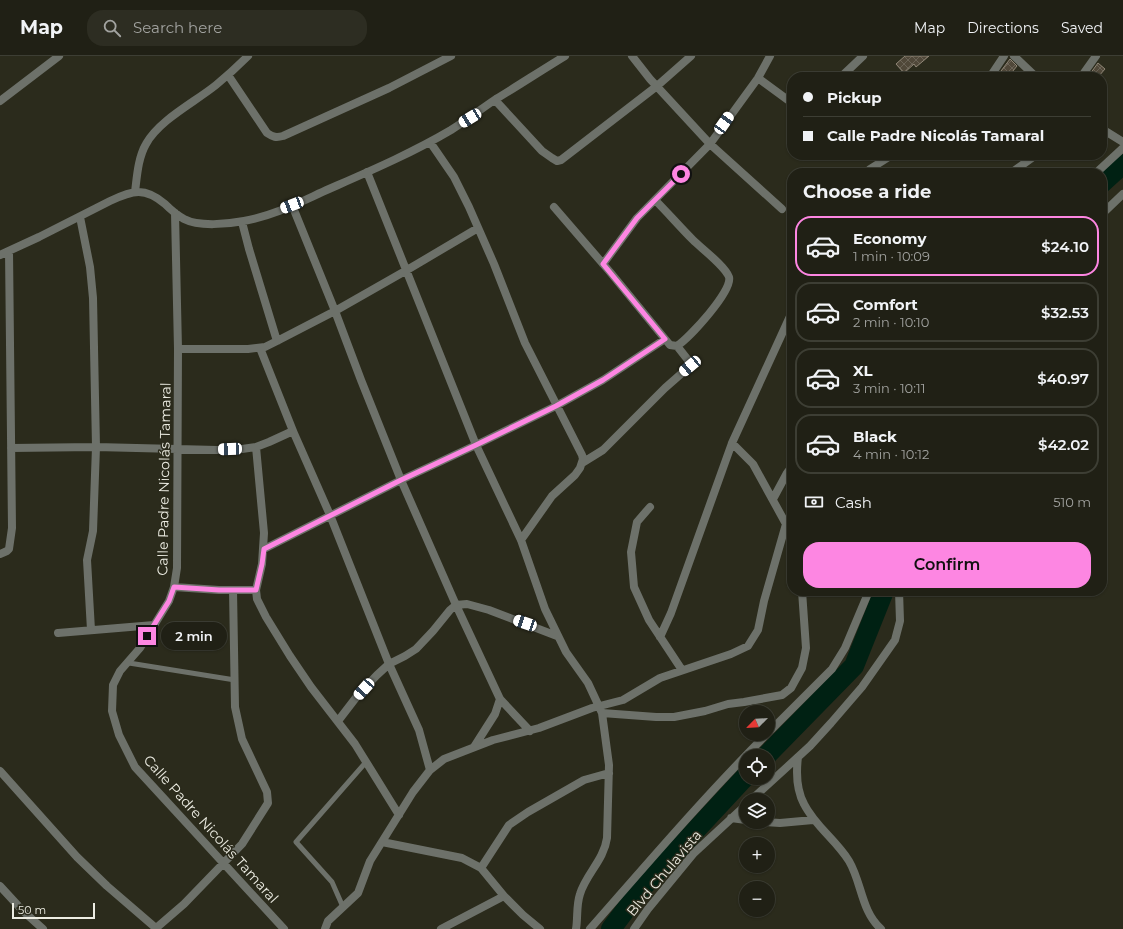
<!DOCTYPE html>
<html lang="en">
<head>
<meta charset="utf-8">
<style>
  body { margin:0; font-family:Montserrat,sans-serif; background:#2d2d22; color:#f1f3f6; height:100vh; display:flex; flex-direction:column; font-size:15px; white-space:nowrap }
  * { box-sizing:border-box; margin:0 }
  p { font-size:13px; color:#a2a3a0 }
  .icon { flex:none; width:22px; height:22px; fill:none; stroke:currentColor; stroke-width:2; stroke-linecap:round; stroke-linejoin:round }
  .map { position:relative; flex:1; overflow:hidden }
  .drawer { position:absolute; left:787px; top:112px; width:320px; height:428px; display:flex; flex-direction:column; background:#202015; border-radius:16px; box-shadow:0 1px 3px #0004,0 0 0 1px #3d3e34 }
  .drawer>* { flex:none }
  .banner { position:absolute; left:787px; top:16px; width:320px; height:88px; border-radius:16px; box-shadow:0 1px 3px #0004,0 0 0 1px #3d3e34; display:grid; align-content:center; height:88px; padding:0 16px; background:#202015 }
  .needle { width:26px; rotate:246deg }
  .controls { position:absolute; left:739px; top:649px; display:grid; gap:8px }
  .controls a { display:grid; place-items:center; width:36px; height:36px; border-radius:50%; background:#202015; box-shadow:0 1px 3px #0004,0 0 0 1px #3d3e34; font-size:20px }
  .scale { position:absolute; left:12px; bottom:10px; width:83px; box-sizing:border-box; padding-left:4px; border:2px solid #edede3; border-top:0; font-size:11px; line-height:14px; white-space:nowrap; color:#edede3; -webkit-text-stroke:3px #2b2b1c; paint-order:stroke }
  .end { position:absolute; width:18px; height:18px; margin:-9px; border:5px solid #fd86e2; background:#111; box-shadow:0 0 0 2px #111 }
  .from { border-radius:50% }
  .bubble { position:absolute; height:28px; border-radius:14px; background:#202015; box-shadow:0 1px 3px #0004,0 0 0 1px #3d3e34; font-size:13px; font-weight:600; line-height:28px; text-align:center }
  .car { position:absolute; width:12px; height:24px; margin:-12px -6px; border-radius:5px; box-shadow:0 0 3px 1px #0007; background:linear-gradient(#fff 24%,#345 0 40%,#fff 0 76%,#345 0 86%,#fff 0) }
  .banner b { display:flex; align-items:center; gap:14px; height:38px; font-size:15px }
  .banner b+b { border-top:1px solid #3d3e34 }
  .banner i { width:10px; height:10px; background:#f1f3f6 }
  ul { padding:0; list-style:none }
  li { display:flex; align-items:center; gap:12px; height:60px; margin:0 8px 6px; padding:0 8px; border:2px solid #3d3e34; border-radius:16px }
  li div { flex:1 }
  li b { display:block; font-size:15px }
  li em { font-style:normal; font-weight:600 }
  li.current { border-color:#fd86e2 }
  li>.icon { width:36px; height:36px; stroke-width:1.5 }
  h2 { padding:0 16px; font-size:18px; line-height:48px }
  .pay { display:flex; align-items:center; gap:10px; height:44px; padding:0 16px; font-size:15px }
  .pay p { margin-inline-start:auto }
  .button { display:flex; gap:8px; margin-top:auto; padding:8px 16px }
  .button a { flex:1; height:46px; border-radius:16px; background:#fd86e2; color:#111; font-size:16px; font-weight:600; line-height:46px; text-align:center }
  header { display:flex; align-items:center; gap:24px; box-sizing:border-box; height:56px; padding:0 20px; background:#202015; border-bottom:1px solid #3d3e34 }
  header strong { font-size:19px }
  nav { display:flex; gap:22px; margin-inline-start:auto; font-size:14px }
  .search { width:280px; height:36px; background:#2d2d22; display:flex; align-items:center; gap:10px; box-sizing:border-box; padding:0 14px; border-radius:16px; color:#a2a3a0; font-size:15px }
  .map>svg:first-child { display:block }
</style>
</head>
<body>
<header>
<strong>Map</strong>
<div class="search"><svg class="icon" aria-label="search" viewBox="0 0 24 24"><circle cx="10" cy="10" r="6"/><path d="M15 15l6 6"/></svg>Search here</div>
<nav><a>Map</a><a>Directions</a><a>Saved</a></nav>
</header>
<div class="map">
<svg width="1123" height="873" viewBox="0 0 1123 873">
  <defs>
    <pattern id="building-cross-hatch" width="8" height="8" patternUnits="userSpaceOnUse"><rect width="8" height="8" fill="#504839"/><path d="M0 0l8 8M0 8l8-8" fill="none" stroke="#6a6356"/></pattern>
  </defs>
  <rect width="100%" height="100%" fill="#2b2b1c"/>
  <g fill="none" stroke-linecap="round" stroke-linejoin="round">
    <path stroke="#002113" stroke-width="20" d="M 1102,127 L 1123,108
      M 766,700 L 854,610 L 884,535
      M 611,873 L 642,832 L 746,720"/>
  </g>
  <path fill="url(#building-cross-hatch)" stroke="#8f8676" d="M 905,0 L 929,0 L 916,11 L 914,8 L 904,17 L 896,8 Z
    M 1010,3 L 1017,10 L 1008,21 L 1001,15 Z
    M 1098,7 L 1105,13 L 1098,21 L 1093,21 L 1090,18 Z"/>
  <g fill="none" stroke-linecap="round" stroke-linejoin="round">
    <path stroke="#6d716a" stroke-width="5" d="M 129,607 L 235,624
      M 343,851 L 332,826 L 296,786 L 366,706"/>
    <path stroke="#6d716a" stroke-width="8" d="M 632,0 L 650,23 L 710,88 L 782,153
      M 1014,0 L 1036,21
      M 228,19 L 267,77 C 273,81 276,82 283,80 L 389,32 L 451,0
      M 842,20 L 863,0
      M 990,21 L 1004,0
      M 1081,21 L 1096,0
      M 758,22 L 792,47
      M 495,44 L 542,95 L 552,102 L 557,105 L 561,104 L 657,30 L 691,0
      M 1102,73 L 1123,86
      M 430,86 L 454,121 L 469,151 L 494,208 L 525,287 L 582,399 L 583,403 L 580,412 L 575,419 L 552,440 L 521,484
      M 367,116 L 476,389 L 521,484 L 545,553 L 566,596 L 588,627 L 602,657 L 609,709 L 607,782 C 604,804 586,818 580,838 C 576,850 578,862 576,873
      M 866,117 L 870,113 L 892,99
      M 1011,117 L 1036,99
      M 1096,117 L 1123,92
      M 135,136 C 137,120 138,102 146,88 C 159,64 195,46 216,29 C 227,20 238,10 248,0
      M 292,149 L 335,255 L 361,324 L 401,424 L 456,549 L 500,643 L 530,675
      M 554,151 L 610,216 L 665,283 L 670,289 L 677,290 C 689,282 733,235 729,221 C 725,210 701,192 693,184 C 680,171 668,157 655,144
      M 175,157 L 178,293 L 177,512 L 174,531 L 169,545 L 140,592 L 120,615 L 113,629 L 112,655 L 119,679 L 135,711 L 284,873
      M 1102,158 L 1123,138
      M 80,161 L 90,211 L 93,242 L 96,391 L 93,475 L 87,504 L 91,574
      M 242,166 L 249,193 L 277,285
      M 0,199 L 39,181 L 110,145 C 133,134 145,131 165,148 C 171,154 177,159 184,163 C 199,171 228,168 244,165 C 274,160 302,145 329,133 C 370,115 412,97 451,74 C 467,64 481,53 496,43 C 519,29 542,14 565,0
      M 603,208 L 637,162 L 710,88 L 758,22 L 770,0
      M 260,292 L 293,375 L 330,459 L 389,608 L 419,674 L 430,714
      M 178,293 L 248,293 L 265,291 L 277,285 L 335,255 L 407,214 L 478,172
      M 732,387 L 753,408 L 786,468 L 792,481
      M 256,391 L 264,477 L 262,508 L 256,534 L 257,543 L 266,561 L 290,600 L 311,631 L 355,688 L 399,759
      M 11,392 L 96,391 L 217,394 L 242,393 L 256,391 L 269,386 L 293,375
      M 582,407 L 603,394 L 665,332 L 690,310 L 688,304 L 677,290
      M 773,443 L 787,417 L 792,410
      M 650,451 L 637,466 L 631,496 L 634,531 L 649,564 L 682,614
      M 264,493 L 401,424 L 476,389 L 556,350 L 603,324 L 665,283
      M 0,498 L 7,495 L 9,493 L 12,472 L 9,195
      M 174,531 L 219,534 L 256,534
      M 58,577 L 154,569
      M 660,581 L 671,557 L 732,387 L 792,256
      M 602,657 L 656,661 L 674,661 L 705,655 L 728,648 L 744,646 L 782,639 L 791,632 L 802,612 L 806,592 L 802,535
      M 338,665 L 358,639 L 377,619 L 389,608 L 405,600 L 416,593 L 433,575 L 450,554 L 456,549 L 467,548 L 489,554 L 557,580
      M 768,677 L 832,613 L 845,592 L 869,535
      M 474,691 L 495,658 L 500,643
      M 798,701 C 796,717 796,733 804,748 C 815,770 836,784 849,805 C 862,827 861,855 881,873
      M 0,715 L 77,801 L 107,830 L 157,873
      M 751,744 L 810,690 L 831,667 L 862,631 L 888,594 L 895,584 L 900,565 L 899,535
      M 731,762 L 746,764
      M 765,766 L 780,767 L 813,764
      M 382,786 L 462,802 L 481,812 L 504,840 L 523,859 L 540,873
      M 481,812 L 509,769 L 528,756 L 584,724 L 609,717
      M 0,830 L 23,855 L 43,873
      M 155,873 L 184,848 L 242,788 L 268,747 L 267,736 L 242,683 L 235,651 L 233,534
      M 325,873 L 328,865 L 358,837 L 370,805 L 413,736 L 430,714 L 444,703 L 493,684 L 539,672 L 592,652 L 623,644 L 660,622 L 731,598 L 748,590 L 758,574 L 764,545 L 786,468
      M 441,873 L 504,840
      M 590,873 C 648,807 705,740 767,678
      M 634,873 L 648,853 L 694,797 L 746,749"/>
    <path stroke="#6d716a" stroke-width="8" d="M 0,45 L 59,0"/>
  </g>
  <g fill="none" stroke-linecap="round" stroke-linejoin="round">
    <path stroke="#fd86e2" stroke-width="5" d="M 147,580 L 169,545 L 174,531 L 219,534 L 256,534 L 262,508 L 264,493 L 401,424 L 476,389 L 556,350 L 603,324 L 665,283 L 603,208 L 637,162 L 681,118"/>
  </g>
  <g text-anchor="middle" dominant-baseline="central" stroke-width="3" stroke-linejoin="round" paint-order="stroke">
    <g font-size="14" fill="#edede3" stroke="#2b2b1c">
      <text transform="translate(164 423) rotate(-89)">Calle Padre Nicolás Tamaral</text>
      <text transform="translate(211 773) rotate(48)">Calle Padre Nicolás Tamaral</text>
      <text transform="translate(664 817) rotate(-50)">Blvd Chulavista</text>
    </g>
  </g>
</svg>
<div class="controls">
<a><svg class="needle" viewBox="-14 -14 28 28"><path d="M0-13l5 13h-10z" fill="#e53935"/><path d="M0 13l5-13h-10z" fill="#a2a3a0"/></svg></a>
<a><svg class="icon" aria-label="locate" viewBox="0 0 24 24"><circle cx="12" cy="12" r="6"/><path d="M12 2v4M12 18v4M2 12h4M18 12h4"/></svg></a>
<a><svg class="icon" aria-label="layers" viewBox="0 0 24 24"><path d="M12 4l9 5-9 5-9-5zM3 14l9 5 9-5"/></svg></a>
<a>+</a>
<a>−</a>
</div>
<div class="scale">50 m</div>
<i class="end from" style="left:681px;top:118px"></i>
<i class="end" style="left:147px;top:580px"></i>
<div class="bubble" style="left:161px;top:566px;width:66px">2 min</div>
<i class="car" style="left:470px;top:62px;rotate:238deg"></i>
<i class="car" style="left:724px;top:67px;rotate:35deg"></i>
<i class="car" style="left:292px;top:149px;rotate:249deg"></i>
<i class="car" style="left:690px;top:310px;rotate:230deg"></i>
<i class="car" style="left:230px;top:393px;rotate:268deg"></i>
<i class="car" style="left:525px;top:567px;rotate:289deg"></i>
<i class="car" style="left:364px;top:633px;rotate:222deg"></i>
<div class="banner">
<b><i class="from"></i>Pickup</b>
<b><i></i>Calle Padre Nicolás Tamaral</b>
</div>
<section class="drawer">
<h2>Choose a ride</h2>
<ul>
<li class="current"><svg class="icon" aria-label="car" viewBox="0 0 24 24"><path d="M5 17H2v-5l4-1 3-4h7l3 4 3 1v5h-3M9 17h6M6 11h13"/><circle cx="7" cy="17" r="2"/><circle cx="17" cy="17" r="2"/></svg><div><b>Economy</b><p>1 min · 10:09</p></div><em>$24.10</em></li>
<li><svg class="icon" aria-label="car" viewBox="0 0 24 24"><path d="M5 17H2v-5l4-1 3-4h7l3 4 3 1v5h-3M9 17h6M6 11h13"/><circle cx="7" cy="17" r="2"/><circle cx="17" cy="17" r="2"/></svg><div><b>Comfort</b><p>2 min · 10:10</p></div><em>$32.53</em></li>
<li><svg class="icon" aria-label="car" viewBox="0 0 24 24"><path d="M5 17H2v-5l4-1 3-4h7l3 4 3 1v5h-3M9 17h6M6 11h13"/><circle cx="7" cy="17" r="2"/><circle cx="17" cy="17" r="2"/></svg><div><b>XL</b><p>3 min · 10:11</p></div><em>$40.97</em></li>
<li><svg class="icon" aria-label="car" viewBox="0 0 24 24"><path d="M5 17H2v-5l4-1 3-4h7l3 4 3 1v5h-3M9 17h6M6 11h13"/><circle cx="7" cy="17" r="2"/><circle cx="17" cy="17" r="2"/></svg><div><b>Black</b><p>4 min · 10:12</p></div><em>$42.02</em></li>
</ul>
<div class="pay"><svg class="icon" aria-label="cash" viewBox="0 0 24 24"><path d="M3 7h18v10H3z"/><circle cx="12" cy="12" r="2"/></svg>Cash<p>510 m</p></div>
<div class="button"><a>Confirm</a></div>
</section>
</div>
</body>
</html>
